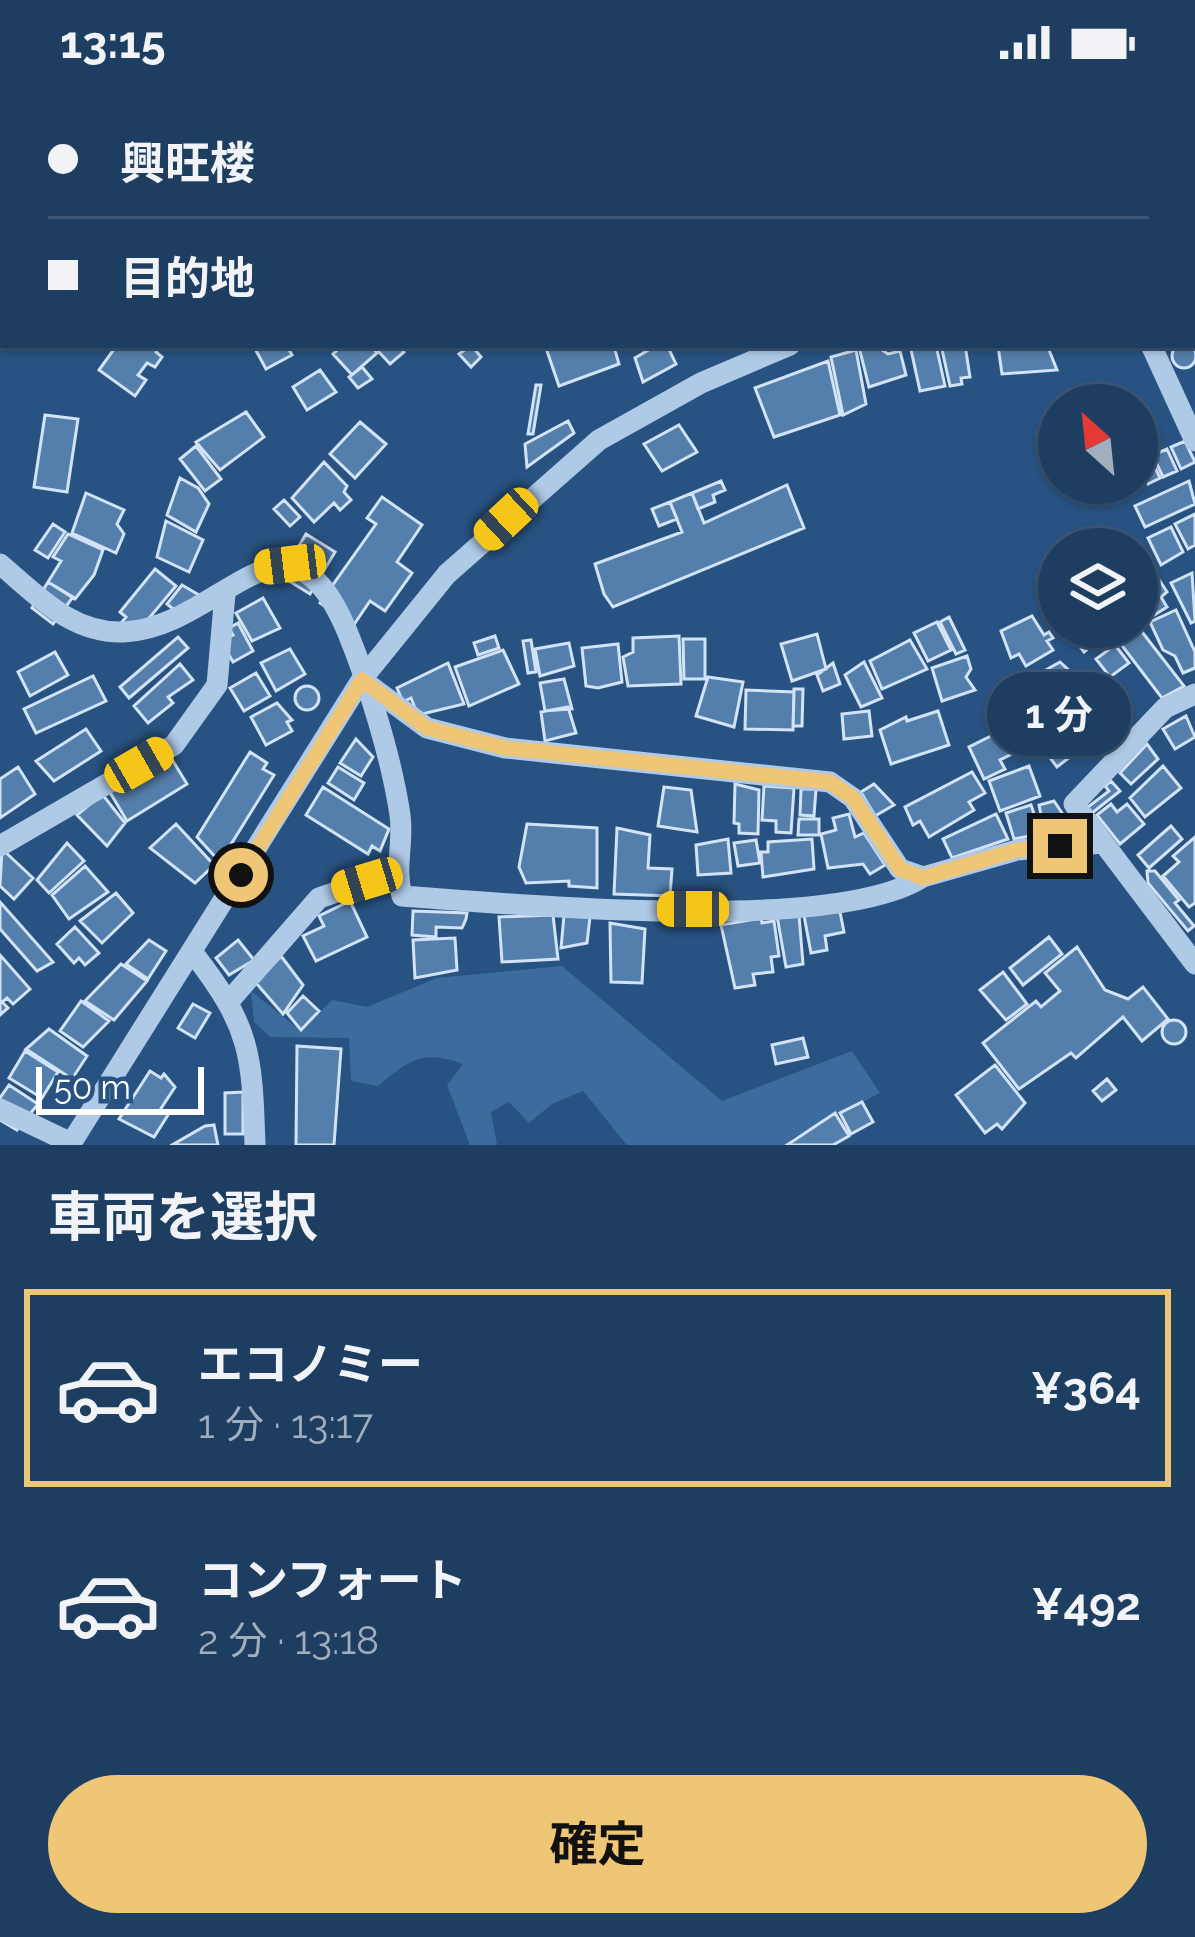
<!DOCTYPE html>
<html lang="ja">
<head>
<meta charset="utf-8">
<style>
  body { margin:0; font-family:Raleway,"Noto Sans JP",sans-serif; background:#264567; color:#f1f3f6; height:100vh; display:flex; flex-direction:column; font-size:45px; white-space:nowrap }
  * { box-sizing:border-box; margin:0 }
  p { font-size:39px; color:#a1aebd }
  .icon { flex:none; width:66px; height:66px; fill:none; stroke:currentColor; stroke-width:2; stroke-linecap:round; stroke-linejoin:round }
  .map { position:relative; height:1061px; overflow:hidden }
  .drawer { display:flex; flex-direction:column; background:#1e3e61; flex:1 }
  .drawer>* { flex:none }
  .hud { position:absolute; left:0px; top:0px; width:1197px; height:264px; box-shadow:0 3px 9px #0004,0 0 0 3px #3c5776; display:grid; align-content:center; height:264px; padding:0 48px; background:#1e3e61 }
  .needle { width:78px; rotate:333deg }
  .controls { position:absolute; left:1038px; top:300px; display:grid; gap:24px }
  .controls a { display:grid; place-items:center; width:120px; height:120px; border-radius:50%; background:#1e3e61; box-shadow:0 3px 9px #0004,0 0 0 3px #3c5776; font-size:60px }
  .scale { position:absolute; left:36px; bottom:30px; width:168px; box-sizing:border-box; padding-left:12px; border:6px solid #fff; border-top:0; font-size:33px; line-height:42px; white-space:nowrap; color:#fff; -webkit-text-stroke:9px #285281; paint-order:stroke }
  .end { position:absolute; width:54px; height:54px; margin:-27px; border:15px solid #eec676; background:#111; box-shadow:0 0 0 6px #111 }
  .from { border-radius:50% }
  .bubble { position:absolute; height:84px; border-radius:42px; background:#1e3e61; box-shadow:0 3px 9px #0004,0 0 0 3px #3c5776; font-size:39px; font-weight:700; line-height:84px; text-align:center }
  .car { position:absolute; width:36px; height:72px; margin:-36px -18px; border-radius:15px; box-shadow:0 0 9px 3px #0007; background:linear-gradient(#f5c518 24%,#345 0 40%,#f5c518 0 76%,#345 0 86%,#f5c518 0) }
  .hud b { display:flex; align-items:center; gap:42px; height:114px; font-size:45px }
  .hud b+b { border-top:3px solid #3c5776 }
  .hud i { width:30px; height:30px; background:#f1f3f6 }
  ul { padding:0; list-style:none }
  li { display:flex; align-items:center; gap:36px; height:198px; margin:0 24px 18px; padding:0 24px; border:6px solid transparent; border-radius:0px }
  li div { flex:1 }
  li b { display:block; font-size:45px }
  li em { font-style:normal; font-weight:700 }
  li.active { border-color:#eec676 }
  li>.icon { width:108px; height:108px; stroke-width:1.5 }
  h2 { padding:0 48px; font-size:54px; line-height:144px }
  .button { display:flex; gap:24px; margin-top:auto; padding:24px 48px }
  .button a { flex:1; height:138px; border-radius:72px; background:#eec676; color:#111; font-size:48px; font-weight:700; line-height:138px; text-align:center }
  .status { display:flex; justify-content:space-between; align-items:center; height:84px; padding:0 60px; background:#1e3e61; direction:ltr }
  .status svg { height:33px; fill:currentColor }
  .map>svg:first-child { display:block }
</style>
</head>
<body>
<div class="status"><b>13:15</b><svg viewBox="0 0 49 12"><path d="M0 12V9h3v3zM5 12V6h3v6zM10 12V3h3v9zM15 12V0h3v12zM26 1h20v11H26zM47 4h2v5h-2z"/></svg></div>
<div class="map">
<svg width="1195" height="1061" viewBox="0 0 1195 1061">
  <rect width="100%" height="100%" fill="#285281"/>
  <path fill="#3c6c9e" d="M 562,882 L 722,1017 L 852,967 L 880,1009 L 791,1055 L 793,1061 L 627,1061 L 583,1007 L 552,1020 L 529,1039 L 509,1018 L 491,1028 L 497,1061 L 470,1061 L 447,1001 L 463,980 C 423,965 409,976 378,1002 L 351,997 L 349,954 L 270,953 L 254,938 L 251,907 L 301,947 L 332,916 L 367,923 L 437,894 Z"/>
  <path fill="#547eab" stroke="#d2e3f5" stroke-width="3" d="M1172 272a12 12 0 1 1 24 0a12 12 0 1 1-24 0Z
    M 117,261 L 161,261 L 156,268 L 162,273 L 155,283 L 147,279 L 138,291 L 146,296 L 135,312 L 99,286 Z
    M 253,261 L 293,261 L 288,264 L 292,271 L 266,285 Z
    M 343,261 L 371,261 L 377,269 L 352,291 L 333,270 Z
    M 385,261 L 398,261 L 404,268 L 390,280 L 378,267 Z
    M 471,261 L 481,273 L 471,283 L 459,270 Z
    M 553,261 L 629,261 L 615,266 L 619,280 L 559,302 L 546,264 Z
    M 657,261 L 667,261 L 676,280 L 643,298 L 635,274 Z
    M 874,261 L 888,270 L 900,267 L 906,291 L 869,303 L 859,263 Z
    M 910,261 L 936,261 L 945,302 L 920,307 Z
    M 941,261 L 965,261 L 970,293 L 961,294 L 962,300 L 950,302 Z
    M 1047,261 L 1057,286 L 1002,290 L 998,262 Z
    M 856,266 L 866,320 L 843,331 L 831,273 Z
    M 828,277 L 840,331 L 774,353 L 755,304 Z
    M 362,283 L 372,295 L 358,304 L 349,293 Z
    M 320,286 L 336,308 L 307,326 L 293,303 Z
    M 536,301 L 541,301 L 533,350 L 528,350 Z
    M 246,328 L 264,353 L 220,386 L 196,358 Z
    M 45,331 L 78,335 L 67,408 L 34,403 Z
    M 568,337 L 574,349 L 527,383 L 525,360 Z
    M 360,338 L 386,360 L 355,394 L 330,370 Z
    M 679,341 L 697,368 L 662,387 L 644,360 Z
    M 1185,357 L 1195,378 L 1181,385 L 1171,363 Z
    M 196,362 L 221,395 L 205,407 L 180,375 Z
    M 1167,365 L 1177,387 L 1163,393 L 1153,371 Z
    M 1150,373 L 1160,394 L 1148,400 L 1138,378 Z
    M 324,378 L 347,402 L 344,408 L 351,416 L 340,426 L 334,419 L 314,438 L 292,414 Z
    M 180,394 L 198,404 L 209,420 L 196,448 L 167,431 Z
    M 721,397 L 725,406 L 713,411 L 715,418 L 698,425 L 692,409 Z
    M 1189,397 L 1195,420 L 1145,443 L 1135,422 Z
    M 787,401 L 804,444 L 613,523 L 604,510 L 595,480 L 682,448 L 670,418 L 692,409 L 704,439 Z
    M 86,409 L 124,426 L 117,440 L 124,450 L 116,469 L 72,449 Z
    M 382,413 L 422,441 L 397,478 L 412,489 L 385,527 L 370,517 L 353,542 L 320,519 L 376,440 L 367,434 Z
    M 284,416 L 300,433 L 290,442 L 274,425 Z
    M 670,418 L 677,435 L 659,442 L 652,425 Z
    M 1195,430 L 1195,461 L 1188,465 L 1175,440 Z
    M 166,437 L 203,456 L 189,488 L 157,473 Z
    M 53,440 L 65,448 L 48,474 L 35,466 Z
    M 1171,443 L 1183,468 L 1161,481 L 1148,454 Z
    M 68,450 L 103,466 L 94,491 L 75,515 L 48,498 L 61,477 L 53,473 Z
    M 306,450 L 335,468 L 310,510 L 281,492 Z
    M 155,485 L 176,502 L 140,545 L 118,543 L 126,533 L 120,528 Z
    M 1192,489 L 1195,537 L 1191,539 L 1171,499 Z
    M 1156,491 L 1167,508 L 1161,513 L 1167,523 L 1145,537 L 1137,535 L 1137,503 Z
    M 48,498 L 73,513 L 53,540 L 32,524 Z
    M 182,501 L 206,515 L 182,532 L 167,520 Z
    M 263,514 L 280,544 L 252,557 L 236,529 Z
    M 1176,526 L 1195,568 L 1195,584 L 1183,589 L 1175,572 L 1163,566 L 1150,538 Z
    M 1032,532 L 1044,551 L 1049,548 L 1053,554 L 1047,557 L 1053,566 L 1026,582 L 1019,570 L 1011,574 L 1001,547 Z
    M 949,533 L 965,566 L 956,570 L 940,538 Z
    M 937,538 L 951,566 L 928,577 L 914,549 Z
    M 238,539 L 253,567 L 233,578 L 221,557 L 233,551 L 229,544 Z
    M 1078,543 L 1106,543 L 1109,547 L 1084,568 L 1070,549 Z
    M 1139,544 L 1184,602 L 1162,614 L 1120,559 Z
    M 817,550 L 826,585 L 792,597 L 781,560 Z
    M 495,552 L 499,564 L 478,571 L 474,559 Z
    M 679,552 L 681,600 L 628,602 L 623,573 L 633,568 L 633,554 Z
    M 178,553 L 188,564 L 129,614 L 120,603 Z
    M 683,555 L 705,555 L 705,595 L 684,595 Z
    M 531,556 L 536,588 L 528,589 L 523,557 Z
    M 910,556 L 927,585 L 882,605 L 870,577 Z
    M 569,559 L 574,582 L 540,592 L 535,565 Z
    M 618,560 L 622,598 L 598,604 L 586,602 L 582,564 Z
    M 1115,561 L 1129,579 L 1110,593 L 1096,575 Z
    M 290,565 L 305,590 L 276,607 L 261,579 Z
    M 503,566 L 519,600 L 469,622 L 455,583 Z
    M 55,568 L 68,591 L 30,612 L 18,588 Z
    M 967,572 L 971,585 L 966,593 L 975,606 L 942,617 L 932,584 Z
    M 864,578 L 882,614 L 861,623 L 845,591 Z
    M 1060,578 L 1073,590 L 1053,605 L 1059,615 L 1026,638 L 1008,607 Z
    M 448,579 L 464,620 L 418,631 L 411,614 L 403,618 L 397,604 Z
    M 833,579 L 840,600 L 823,607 L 817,591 Z
    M 180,580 L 193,596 L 168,613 L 173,619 L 148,639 L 134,622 Z
    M 256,589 L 270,612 L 244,627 L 230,604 Z
    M 93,592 L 106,617 L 36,649 L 24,625 Z
    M 708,593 L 743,598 L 734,643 L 696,632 Z
    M 564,595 L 572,625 L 545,627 L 540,599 Z
    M295 614a12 12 0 1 1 24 0a12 12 0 1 1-24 0Z
    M 794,605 L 803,605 L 802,642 L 793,642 Z
    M 746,606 L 794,608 L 793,646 L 745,645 Z
    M 1093,610 L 1102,624 L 1079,637 L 1071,623 Z
    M 277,619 L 292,636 L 287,638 L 292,647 L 266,661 L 251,633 Z
    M 568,623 L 576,649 L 545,657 L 541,628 Z
    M 869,627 L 872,652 L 844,655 L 842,630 Z
    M 938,627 L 949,661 L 891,680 L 880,646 L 906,633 L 907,637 Z
    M 1067,629 L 1080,652 L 1074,656 L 1079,666 L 1057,683 L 1032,650 Z
    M 1101,631 L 1116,654 L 1090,672 L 1084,663 L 1092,658 L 1083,644 Z
    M 1186,632 L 1195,653 L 1175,665 L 1163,645 Z
    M 1007,644 L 1018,667 L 1000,676 L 1005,685 L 984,695 L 969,663 Z
    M 86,645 L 101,667 L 54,697 L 36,677 Z
    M 356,655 L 373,673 L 361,692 L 340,679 Z
    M 1147,660 L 1158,675 L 1131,700 L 1120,689 Z
    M 165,664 L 187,700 L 127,737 L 105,700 Z
    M 250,668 L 267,679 L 263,685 L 274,691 L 220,778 L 197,753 Z
    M 1029,682 L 1040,712 L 1000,727 L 989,697 Z
    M 1163,682 L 1181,704 L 1145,733 L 1130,714 Z
    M 18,683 L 35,710 L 0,734 L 0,695 Z
    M 338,683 L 364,699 L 354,716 L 328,699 Z
    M 972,688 L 985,709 L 969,718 L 974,726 L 929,753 L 920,737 L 913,741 L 905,723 Z
    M 1111,697 L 1120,707 L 1092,729 L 1088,723 L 1109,707 L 1105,702 Z
    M 735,700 L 759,706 L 758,750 L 739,749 L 739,740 L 734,739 Z
    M 874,700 L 894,721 L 875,732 L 861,708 Z
    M 764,702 L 794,704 L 791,749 L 776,748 L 776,737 L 762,736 Z
    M 323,703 L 389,745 L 380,767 L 372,762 L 368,770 L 306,731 Z
    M 664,703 L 691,706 L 697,748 L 658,742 Z
    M 801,705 L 816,705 L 814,732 L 800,731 Z
    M 102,710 L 125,739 L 107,762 L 77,731 Z
    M 1054,717 L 1072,744 L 1045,750 L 1039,721 Z
    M 1111,720 L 1117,728 L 1127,720 L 1144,740 L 1120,760 L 1097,731 Z
    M 1031,721 L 1041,750 L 1014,755 L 1006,729 Z
    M 849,730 L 855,753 L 864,749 L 885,781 L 870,790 L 863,780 L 828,784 L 821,750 L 836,746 L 833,734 Z
    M 996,730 L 1008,755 L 952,774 L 943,755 Z
    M 799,735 L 819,735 L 819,751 L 798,751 Z
    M 176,740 L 214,781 L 195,799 L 150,764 Z
    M 527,740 L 597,744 L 597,804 L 569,802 L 569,797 L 526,799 L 519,783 Z
    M 1171,742 L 1182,755 L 1149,784 L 1138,771 Z
    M 617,744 L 650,751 L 648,784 L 672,785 L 670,812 L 614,810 Z
    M 1195,753 L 1195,819 L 1189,823 L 1163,792 L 1179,778 L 1173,772 Z
    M 728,755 L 731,789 L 698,791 L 696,761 Z
    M 812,755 L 814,785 L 763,793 L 761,768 L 768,768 L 768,758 Z
    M 756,756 L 760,779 L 738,782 L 734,759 Z
    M 67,759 L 84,777 L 49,809 L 37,796 Z
    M 2,765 L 33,794 L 14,815 L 0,802 Z
    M 85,782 L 108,808 L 69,835 L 52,811 Z
    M 1147,787 L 1155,787 L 1179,816 L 1175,819 L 1194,842 L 1188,847 L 1148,799 Z
    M 116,809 L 133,829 L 102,859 L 80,837 Z
    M 350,817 L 367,853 L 316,877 L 303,852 L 324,842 L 319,832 Z
    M 0,818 L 53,878 L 37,887 L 0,845 Z
    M 839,823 L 844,848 L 825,852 L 827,866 L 811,869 L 803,826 Z
    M 413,827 L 467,829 L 466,835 L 462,844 L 436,843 L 436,853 L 412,851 Z
    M 553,831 L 558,875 L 502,878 L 499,833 Z
    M 564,831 L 590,833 L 587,859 L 561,864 Z
    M 799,831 L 803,880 L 786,883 L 777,832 Z
    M 761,834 L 762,839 L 774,837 L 779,872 L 771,873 L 773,888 L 753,890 L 755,901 L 735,904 L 721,841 Z
    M 610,839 L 645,845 L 642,899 L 611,898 Z
    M 75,843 L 99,869 L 85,881 L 79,874 L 74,879 L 57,860 Z
    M 1049,853 L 1062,870 L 1023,901 L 1010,884 Z
    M 455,854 L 457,886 L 415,894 L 413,856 Z
    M 149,856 L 166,867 L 148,895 L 126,880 Z
    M 238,856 L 254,876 L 229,891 L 216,874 Z
    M 1077,863 L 1105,906 L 1128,915 L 1143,903 L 1168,935 L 1142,957 L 1123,933 L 1076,974 L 1071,969 L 1019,1005 L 983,959 L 1036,917 L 1041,923 L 1060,907 L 1045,889 Z
    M 0,871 L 30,905 L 13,920 L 7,914 L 2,918 L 8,924 L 0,931 Z
    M 281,872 L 303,901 L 283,930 L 256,899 Z
    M 121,880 L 147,897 L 114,936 L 85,917 Z
    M 1003,888 L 1027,920 L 1006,936 L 980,906 Z
    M 303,912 L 319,927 L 301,946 L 287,929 Z
    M 81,917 L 109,937 L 83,963 L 60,947 Z
    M 193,920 L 210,929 L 195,954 L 178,944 Z
    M1162 948a12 12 0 1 1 24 0a12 12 0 1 1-24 0Z
    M 49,945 L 87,972 L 72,995 L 26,965 Z
    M 803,954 L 808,973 L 776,980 L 772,961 Z
    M 297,962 L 341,965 L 334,1061 L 296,1061 Z
    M 25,967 L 58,988 L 42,1014 L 9,994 Z
    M 995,981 L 1025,1019 L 1002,1045 L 997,1040 L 985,1049 L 956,1011 Z
    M 150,987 L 161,994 L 164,990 L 175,1003 L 160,1026 L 168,1031 L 154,1053 L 119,1035 Z
    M 1107,995 L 1116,1006 L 1102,1017 L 1093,1007 Z
    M 9,1001 L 38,1020 L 17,1046 L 0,1036 L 0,1014 Z
    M 243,1008 L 243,1050 L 225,1050 L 225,1009 Z
    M 862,1018 L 873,1038 L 851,1050 L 840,1029 Z
    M 835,1029 L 849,1052 L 833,1061 L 787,1061 Z
    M 214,1041 L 218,1061 L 172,1061 L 205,1042 Z"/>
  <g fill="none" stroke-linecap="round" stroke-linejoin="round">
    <path stroke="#afcae6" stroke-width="21" d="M 9,0 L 11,3
      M 142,0 L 143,3
      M 257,0 L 259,3
      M 983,0 L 985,3
      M 289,3 L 291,0
      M 1123,3 L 1130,0
      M 0,131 L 3,129
      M 1194,188 L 1195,188
      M 0,204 L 3,203
      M 1151,261 L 1195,357
      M 0,480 C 37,511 71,550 124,548 C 223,543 287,404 347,547 C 368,598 392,676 400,731 C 404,759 394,783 402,812 C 515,820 833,851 923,793
      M 362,596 L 427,644 L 505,664 L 830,698 L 853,714 L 900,785 L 923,793 L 1017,766 L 1103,759
      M 1195,610 L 1165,624 L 1074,720 L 1195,880
      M 0,762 L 174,661 L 217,601 L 225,510
      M 193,869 C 251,943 252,970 255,1061
      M 230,916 L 319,814 L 395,788
      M 0,1025 L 71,1059
      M 70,1061 L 362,595 L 447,490 L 599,356 L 701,299 L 790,261"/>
  </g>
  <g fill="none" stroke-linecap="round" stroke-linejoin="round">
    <path stroke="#eec676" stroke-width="15" d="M 241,791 L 362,596 L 427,644 L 505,664 L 830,698 L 853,714 L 900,785 L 923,794 L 1017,766 L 1060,762"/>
  </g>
</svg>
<div class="controls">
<a><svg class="needle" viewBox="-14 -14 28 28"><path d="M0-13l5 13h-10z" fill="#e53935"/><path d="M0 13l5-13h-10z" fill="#a1aebd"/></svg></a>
<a><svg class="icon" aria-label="layers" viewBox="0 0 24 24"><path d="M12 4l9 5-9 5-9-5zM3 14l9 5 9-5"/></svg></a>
</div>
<div class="scale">50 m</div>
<i class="end from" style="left:241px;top:791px"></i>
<i class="end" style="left:1060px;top:762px"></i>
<div class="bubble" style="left:987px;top:588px;width:144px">1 分</div>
<i class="car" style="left:506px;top:435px;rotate:227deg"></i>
<i class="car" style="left:290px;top:480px;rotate:263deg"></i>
<i class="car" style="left:139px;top:681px;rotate:60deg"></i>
<i class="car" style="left:367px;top:797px;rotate:253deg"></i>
<i class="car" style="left:693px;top:825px;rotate:270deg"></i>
<div class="hud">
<b><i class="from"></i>興旺楼</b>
<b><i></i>目的地</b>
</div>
</div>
<section class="drawer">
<h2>車両を選択</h2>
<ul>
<li class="active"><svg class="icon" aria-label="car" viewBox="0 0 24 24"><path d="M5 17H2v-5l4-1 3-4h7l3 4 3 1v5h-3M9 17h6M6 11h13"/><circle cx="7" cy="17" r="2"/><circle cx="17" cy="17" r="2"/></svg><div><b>エコノミー</b><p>1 分 · 13:17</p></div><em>¥364</em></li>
<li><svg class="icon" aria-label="car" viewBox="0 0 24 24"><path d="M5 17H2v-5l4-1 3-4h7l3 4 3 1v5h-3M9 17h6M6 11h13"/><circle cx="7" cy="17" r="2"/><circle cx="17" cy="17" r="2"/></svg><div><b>コンフォート</b><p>2 分 · 13:18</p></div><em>¥492</em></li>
</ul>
<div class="button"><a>確定</a></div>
</section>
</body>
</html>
